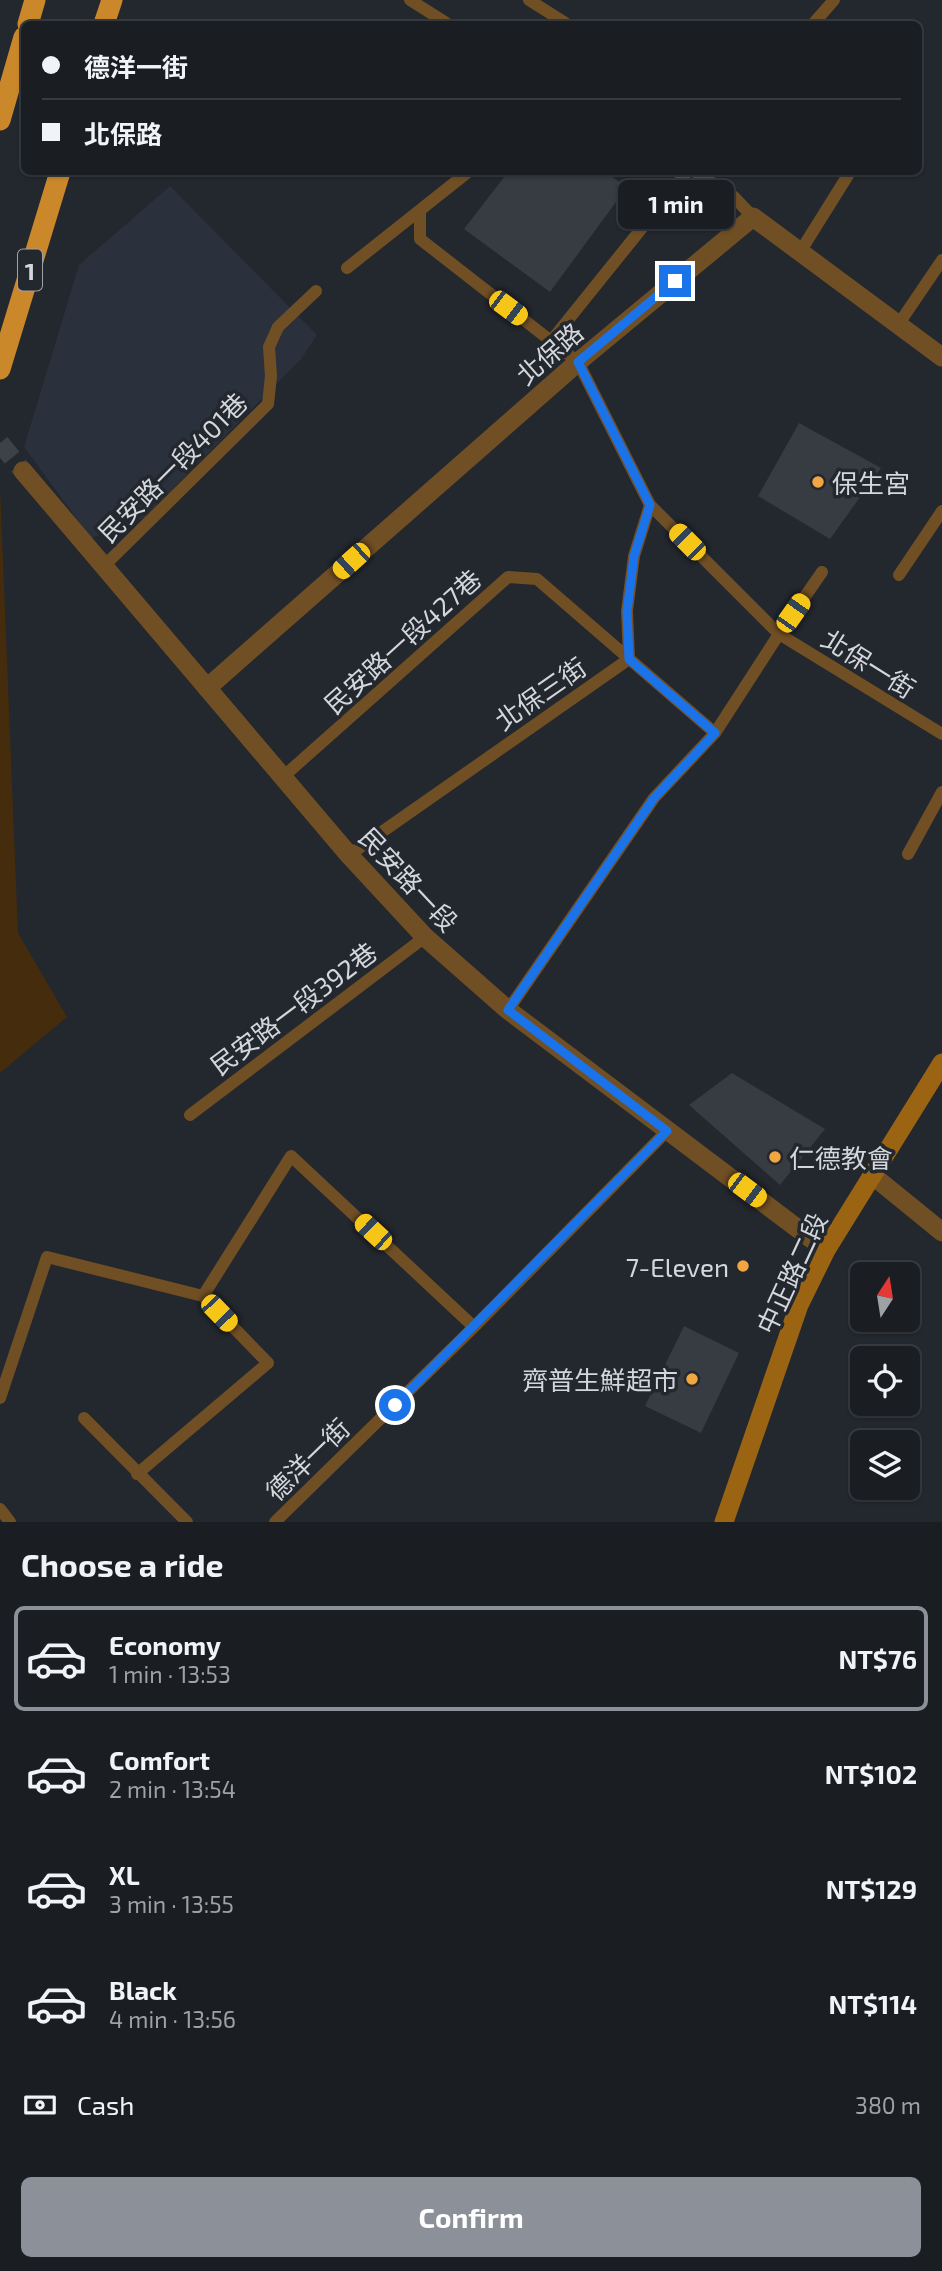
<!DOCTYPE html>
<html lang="en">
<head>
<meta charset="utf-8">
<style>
  body { margin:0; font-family:"Exo 2","Noto Sans TC",sans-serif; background:#23262a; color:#f1f3f6; height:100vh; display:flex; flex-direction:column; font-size:26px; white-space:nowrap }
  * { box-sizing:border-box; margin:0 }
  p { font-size:23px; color:#9fa2a5 }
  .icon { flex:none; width:38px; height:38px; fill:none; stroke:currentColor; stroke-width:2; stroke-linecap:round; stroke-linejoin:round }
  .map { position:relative; height:1522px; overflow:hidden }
  .drawer { display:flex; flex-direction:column; background:#1a1d22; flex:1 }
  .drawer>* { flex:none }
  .banner { position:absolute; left:21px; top:21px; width:901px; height:154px; border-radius:10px; box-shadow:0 2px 5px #0004,0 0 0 2px #383b40; display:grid; align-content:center; height:154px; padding:0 21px; background:#1a1d22 }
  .needle { width:46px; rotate:12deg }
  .buttons { position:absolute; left:850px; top:1262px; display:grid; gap:14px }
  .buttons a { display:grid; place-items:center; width:70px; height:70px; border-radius:10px; background:#1a1d22; box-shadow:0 2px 5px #0004,0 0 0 2px #383b40; font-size:35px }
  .end { position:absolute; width:32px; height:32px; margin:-16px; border:9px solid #1a73e8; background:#fff; box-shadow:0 0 0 4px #fff }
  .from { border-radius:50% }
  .bubble { position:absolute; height:49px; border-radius:10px; background:#1a1d22; box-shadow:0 2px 5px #0004,0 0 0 2px #383b40; font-size:23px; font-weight:700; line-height:49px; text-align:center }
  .car { position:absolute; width:21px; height:42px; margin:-21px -10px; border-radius:9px; box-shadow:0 0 5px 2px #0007; background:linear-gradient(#f5c518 24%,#345 0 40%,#f5c518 0 76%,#345 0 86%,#f5c518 0) }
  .banner b { display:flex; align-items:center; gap:24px; height:66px; font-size:26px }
  .banner b+b { border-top:2px solid #383b40 }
  .banner i { width:18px; height:18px; background:#f1f3f6 }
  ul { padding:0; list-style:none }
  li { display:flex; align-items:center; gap:21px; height:105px; margin:0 14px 10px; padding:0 7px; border:4px solid transparent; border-radius:10px }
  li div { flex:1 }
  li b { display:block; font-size:26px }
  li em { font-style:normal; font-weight:700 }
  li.on { border-color:#8c9099 }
  li>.icon { width:63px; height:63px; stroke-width:1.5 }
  h2 { padding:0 21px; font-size:32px; line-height:84px }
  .pay { display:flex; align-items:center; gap:18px; height:77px; padding:0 21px; font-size:26px }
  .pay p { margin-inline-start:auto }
  .primary-button { display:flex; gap:14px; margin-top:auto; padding:14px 21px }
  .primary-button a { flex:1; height:80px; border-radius:10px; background:#8c9099; color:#fff; font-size:28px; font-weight:700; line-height:80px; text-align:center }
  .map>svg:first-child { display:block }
</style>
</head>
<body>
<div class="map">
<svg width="942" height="1522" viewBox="0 0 942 1522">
  <rect width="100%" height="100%" fill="#23272e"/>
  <path fill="#2a313d" d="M 170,186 L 317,335 L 301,359 L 144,518 L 91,538 L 24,447 L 79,265 Z"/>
  <path fill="#442c0c" d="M 0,487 L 18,933 L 67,1017 L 0,1073 Z"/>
  <path fill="#373b42" d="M 508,172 L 605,172 L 627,187 L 550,292 L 464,229 Z
    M 799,423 L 881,468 L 830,539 L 758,496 Z
    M 732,1073 L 825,1129 L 780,1185 L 689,1105 Z
    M 684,1326 L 739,1353 L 701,1433 L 645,1406 Z"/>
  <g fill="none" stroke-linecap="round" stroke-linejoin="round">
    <path stroke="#3d4148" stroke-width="19" stroke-dasharray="19 10" stroke-linecap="butt" d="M 0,443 L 23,471"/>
    <path stroke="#714f24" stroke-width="12" d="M 410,0 L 448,24
      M 529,0 L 567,24
      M 813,24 L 834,0
      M 695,172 L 733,196 L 753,217
      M 420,210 L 420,239 L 578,362 L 650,505 L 779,634 L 942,734
      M 800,252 L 850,172
      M 347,268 L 468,172
      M 898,325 L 942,260
      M 551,341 L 687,172
      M 104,566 L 268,404 L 271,376 L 269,347 L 278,327 L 316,291
      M 899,575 L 942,511
      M 284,776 L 508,577 L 537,579 L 715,733
      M 908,854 L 942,792
      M 349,855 L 629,659 L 627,611 L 634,556 L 650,505
      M 508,1010 L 654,798 L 715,733 L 779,634 L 822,572
      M 190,1115 L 425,937
      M 203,1296 L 291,1156 L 474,1327
      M 0,1398 L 47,1257 L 203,1296
      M 84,1418 L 187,1522
      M 137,1474 L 268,1363 L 203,1296
      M 0,1509 L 10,1522
      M 275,1522 L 474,1327 L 667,1131"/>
    <path stroke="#714f24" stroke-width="19" d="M 207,688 L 578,362 L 753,217 L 942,357
      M 872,1175 L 942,1232"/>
    <path stroke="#714f24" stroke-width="19" d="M 23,471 L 349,855 L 425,937 L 508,1010 L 826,1250"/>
    <path stroke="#9a6413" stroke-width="19" d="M 724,1522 L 799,1305 L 826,1250 L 942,1063"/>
    <path stroke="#ca882a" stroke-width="21" d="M 28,24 L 35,0
      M 104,24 L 112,0
      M 0,120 L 24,37
      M 0,369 L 60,172"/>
  </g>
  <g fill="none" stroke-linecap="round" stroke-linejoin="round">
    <path stroke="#1a73e8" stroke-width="9" d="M 395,1405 L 667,1131 L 508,1010 L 654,798 L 715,733 L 629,659 L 627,611 L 634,556 L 650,505 L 578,362 L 675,281"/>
  </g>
  <g fill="#f1a640" stroke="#23272e" stroke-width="2.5">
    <circle cx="818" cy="482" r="7"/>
    <circle cx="775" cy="1157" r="7"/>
    <circle cx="743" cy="1266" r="7"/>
    <circle cx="692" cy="1379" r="7"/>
  </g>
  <g text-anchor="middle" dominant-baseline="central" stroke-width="7" stroke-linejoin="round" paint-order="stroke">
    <rect fill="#23272e" stroke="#9ea2a6" stroke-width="2" x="18" y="249.5" width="24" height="41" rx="5"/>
    <g font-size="24" font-weight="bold" fill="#d3d6da">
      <text x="30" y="270">1</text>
    </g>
    <g font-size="26" fill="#d3d6da" stroke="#23272e">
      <text transform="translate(549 353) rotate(-41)">北保路</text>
      <text transform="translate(172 467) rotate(-45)">民安路一段401巷</text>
      <text transform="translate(402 641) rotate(-42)">民安路一段427巷</text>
      <text transform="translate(869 663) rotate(32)">北保一街</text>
      <text transform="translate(540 693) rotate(-35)">北保三街</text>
      <text transform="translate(409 879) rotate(47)">民安路一段</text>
      <text transform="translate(293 1008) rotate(-37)">民安路一段392巷</text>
      <text transform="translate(791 1273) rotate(-65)">中正路二段</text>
      <text transform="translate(307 1459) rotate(-44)">德洋一街</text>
    </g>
    <g font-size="26" fill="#d3d6da" stroke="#23272e" text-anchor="start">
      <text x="832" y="482">保生宮</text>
      <text x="789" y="1157">仁德教會</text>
      <text x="729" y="1266" text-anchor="end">7-Eleven</text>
      <text x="678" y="1379" text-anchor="end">齊普生鮮超市</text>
    </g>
  </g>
</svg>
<div class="buttons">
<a><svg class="needle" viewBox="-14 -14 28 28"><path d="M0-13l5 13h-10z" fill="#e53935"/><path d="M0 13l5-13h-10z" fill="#9fa2a5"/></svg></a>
<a><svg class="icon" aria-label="locate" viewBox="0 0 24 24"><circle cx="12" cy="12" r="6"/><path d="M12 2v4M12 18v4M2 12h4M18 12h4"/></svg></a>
<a><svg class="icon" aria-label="layers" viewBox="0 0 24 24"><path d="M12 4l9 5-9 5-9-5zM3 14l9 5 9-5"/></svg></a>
</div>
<i class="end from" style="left:395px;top:1405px"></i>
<i class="end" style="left:675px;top:281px"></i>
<div class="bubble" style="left:618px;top:180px;width:116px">1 min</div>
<i class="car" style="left:508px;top:308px;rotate:127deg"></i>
<i class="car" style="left:687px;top:542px;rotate:315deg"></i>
<i class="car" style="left:351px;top:561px;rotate:228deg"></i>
<i class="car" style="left:793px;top:613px;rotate:35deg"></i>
<i class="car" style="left:747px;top:1190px;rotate:127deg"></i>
<i class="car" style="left:373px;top:1232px;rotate:313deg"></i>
<i class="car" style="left:219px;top:1313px;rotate:136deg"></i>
<div class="banner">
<b><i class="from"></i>德洋一街</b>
<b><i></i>北保路</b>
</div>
</div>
<section class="drawer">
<h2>Choose a ride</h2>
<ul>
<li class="on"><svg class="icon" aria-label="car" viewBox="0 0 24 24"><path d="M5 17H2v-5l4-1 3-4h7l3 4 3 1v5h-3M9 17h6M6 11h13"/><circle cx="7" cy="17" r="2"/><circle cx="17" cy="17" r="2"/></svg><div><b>Economy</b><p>1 min · 13:53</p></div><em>NT$76</em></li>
<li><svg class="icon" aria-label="car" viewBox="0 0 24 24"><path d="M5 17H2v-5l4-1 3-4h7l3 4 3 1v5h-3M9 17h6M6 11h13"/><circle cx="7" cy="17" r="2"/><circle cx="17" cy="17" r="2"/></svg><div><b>Comfort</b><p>2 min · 13:54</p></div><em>NT$102</em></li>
<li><svg class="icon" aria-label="car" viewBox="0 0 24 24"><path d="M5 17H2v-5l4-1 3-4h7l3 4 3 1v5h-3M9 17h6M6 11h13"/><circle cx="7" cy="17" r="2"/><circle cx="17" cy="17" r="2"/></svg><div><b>XL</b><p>3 min · 13:55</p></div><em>NT$129</em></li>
<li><svg class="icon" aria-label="car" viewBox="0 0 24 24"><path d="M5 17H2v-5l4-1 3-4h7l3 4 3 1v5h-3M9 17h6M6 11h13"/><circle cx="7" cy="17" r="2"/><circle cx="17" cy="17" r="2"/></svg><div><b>Black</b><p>4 min · 13:56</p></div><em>NT$114</em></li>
</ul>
<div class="pay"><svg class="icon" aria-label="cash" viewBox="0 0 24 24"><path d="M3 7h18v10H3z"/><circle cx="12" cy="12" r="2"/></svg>Cash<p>380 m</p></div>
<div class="primary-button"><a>Confirm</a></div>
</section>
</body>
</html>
